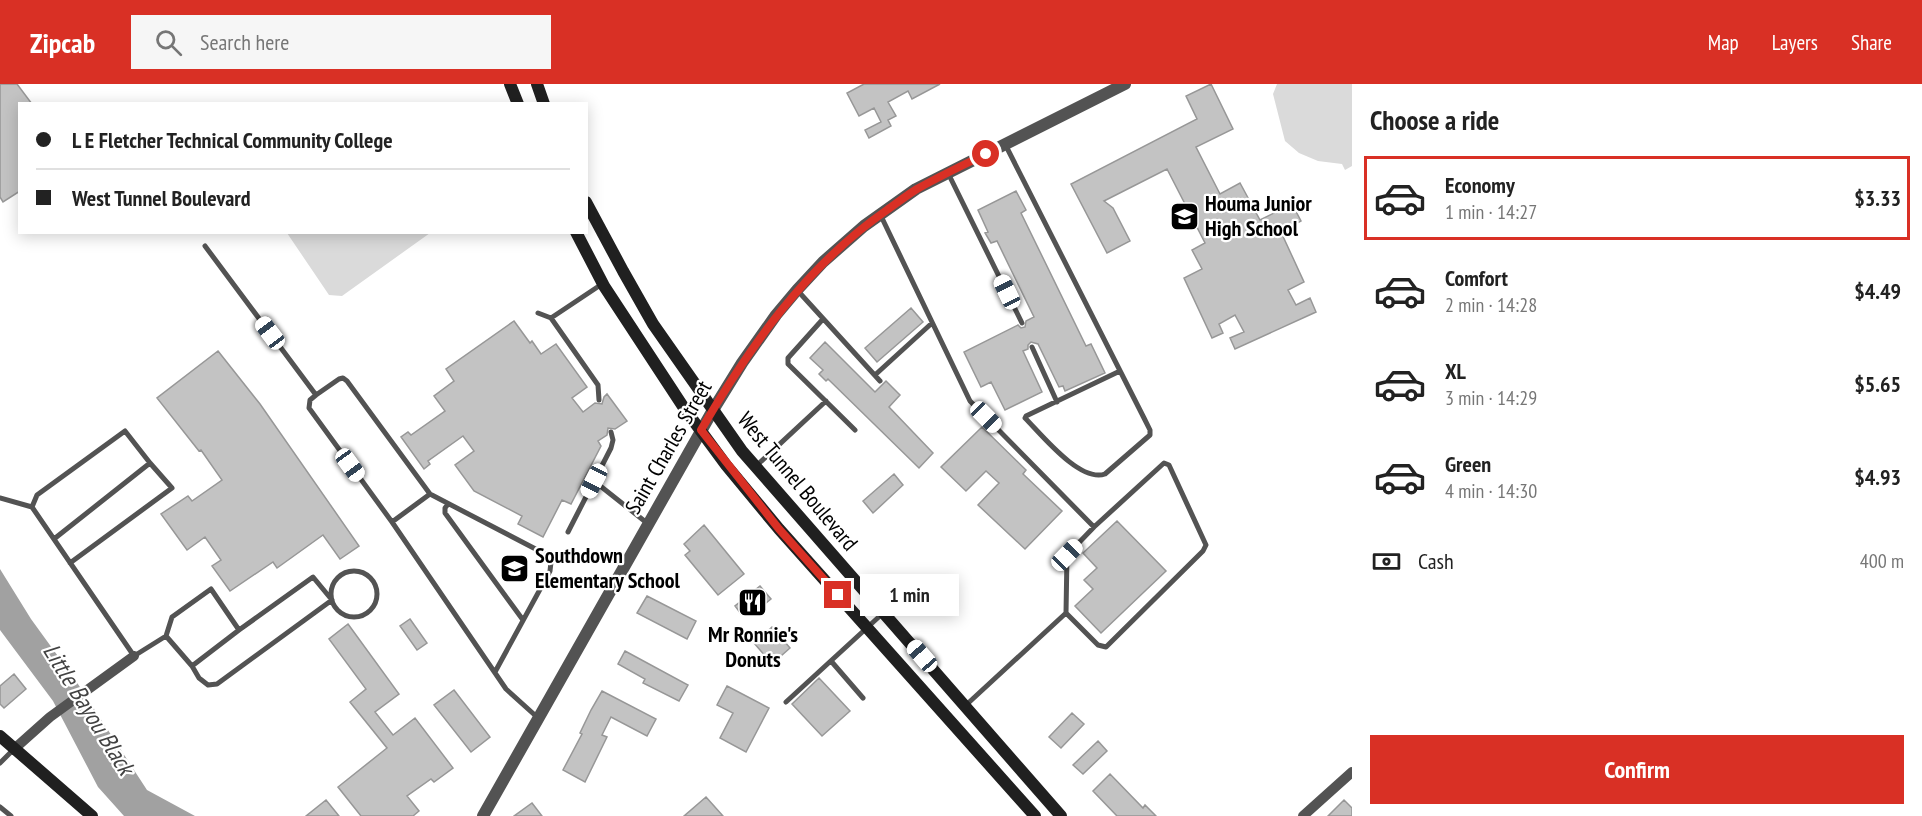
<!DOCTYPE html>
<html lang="en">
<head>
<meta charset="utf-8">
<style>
  body { margin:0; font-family:"PT Sans Narrow",sans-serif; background:#f6f6f6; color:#222; height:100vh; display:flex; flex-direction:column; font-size:22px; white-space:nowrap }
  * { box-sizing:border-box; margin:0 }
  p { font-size:20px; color:#767676 }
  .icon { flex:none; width:33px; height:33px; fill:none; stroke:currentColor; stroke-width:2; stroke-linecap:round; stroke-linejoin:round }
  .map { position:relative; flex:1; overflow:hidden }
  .details { display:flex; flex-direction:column; background:#fff; width:570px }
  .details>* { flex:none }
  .top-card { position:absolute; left:18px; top:18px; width:570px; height:132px; border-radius:0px; box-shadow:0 3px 15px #0003; display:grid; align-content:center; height:132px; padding:0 18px; background:#fff }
  .end { position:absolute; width:27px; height:27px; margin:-14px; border:8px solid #d93025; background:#fff; box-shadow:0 0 0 3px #fff }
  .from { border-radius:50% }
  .bubble { position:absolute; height:42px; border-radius:0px; background:#fff; box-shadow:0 3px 15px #0003; font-size:20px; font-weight:700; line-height:42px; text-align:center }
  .car { position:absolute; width:18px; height:36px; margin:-18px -9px; border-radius:8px; box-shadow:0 0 4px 2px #0007; background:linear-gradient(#fff 24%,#345 0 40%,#fff 0 76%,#345 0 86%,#fff 0) }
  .top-card b { display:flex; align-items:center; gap:21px; height:57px; font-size:22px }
  .top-card b+b { border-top:2px solid #e0e0e0 }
  .top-card i { width:15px; height:15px; background:#222 }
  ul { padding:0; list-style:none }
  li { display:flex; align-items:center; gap:18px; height:84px; margin:0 12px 9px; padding:0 6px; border:3px solid transparent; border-radius:0px }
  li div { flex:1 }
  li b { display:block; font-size:22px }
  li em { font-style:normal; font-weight:700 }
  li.active { border-color:#d93025 }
  li>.icon { width:54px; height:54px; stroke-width:1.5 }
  h2 { padding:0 18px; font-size:27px; line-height:72px }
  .pay { display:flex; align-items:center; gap:15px; height:66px; padding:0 18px; font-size:22px }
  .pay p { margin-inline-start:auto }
  .cta { display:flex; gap:12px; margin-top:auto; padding:12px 18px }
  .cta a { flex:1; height:69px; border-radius:0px; background:#d93025; color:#fff; font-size:24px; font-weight:700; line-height:69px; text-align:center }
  header { display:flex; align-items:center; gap:36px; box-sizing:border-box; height:84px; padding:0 30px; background:#d93025; color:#fff }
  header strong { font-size:28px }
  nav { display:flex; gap:33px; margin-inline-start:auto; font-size:21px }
  .search { width:420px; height:54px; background:#f6f6f6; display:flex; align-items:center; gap:15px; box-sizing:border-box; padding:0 21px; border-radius:0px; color:#767676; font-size:22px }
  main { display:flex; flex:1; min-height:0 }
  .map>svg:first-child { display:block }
</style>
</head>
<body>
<header>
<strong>Zipcab</strong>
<div class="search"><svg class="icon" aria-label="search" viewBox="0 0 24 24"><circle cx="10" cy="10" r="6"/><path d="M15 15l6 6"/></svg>Search here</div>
<nav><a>Map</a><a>Layers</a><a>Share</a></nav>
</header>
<main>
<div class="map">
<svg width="1352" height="732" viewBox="0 0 1352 732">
  <rect width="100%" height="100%" fill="#fff"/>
  <path fill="#dadada" d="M 1277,0 L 1352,0 L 1352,82 L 1345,86 L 1342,80 L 1318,77 L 1299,69 L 1285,57 L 1273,10 Z
    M 287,149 L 430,149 L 342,212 L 329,211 Z"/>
  <path fill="#a1a1a1" d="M 0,485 L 31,535 L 76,597 L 147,706 L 195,732 L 124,732 L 98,703 L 53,617 L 0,546 Z"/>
  <path fill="#c3c3c3" stroke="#979797" stroke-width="1.5" d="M 0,0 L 17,0 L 32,20 L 20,20 L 20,107 L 3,118 L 0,113 Z
    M 864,0 L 940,0 L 912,15 L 908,7 L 888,18 L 896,32 L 888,36 L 891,42 L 869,54 L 865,46 L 881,38 L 874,24 L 859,32 L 847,9 Z
    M 1211,0 L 1233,45 L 1196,63 L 1220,110 L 1240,99 L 1260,136 L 1292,120 L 1301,137 L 1281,148 L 1304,198 L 1288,206 L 1296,221 L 1310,214 L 1316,228 L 1235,265 L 1230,254 L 1244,248 L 1235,231 L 1219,240 L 1223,249 L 1212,254 L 1184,194 L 1202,185 L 1192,166 L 1205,159 L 1167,85 L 1104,117 L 1113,124 L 1130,157 L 1107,169 L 1071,100 L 1197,35 L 1186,12 Z
    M 1016,107 L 1026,126 L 1021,129 L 1086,262 L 1091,260 L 1105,289 L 1065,307 L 1063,302 L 1059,303 L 1038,260 L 1031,258 L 1028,261 L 1028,265 L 1023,267 L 1042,308 L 1005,326 L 991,298 L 981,303 L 964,268 L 1018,241 L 1021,244 L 1025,243 L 1026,237 L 1034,233 L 997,157 L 991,159 L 985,149 L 988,148 L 978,126 Z
    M 911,224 L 923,238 L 877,278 L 865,264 Z
    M 514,237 L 530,259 L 532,257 L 541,270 L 556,260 L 587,303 L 572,314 L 583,328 L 595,319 L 602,320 L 604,313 L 607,310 L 627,337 L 615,345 L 608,344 L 607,351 L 598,357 L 601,362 L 571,420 L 562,416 L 543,453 L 518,440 L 522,432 L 474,407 L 455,381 L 474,367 L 463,352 L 428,377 L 430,380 L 424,385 L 401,353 L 408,348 L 411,351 L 445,327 L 434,312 L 454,297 L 446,285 Z
    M 825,258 L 875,308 L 886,297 L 900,311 L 889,323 L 933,369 L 919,384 L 828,295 L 826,297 L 819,290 L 823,286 L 810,274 Z
    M 218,267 L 260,320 L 359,462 L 340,475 L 323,451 L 277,484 L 273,478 L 230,507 L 212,482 L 221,476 L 205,453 L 187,466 L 161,430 L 188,412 L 192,417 L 222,396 L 201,366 L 199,367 L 157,314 Z
    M 982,343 L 1026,386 L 1023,390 L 1062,427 L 1025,465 L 978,421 L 999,399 L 986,387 L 966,407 L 941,383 Z
    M 894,390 L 903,401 L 873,429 L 863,417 Z
    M 1117,437 L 1166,487 L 1101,549 L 1075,522 L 1093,505 L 1084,496 L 1097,484 L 1083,469 Z
    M 704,441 L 744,490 L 718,511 L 685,471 L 690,467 L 684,460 Z
    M 760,502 L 771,515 L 751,531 L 746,526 L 741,530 L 735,522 Z
    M 647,512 L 696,537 L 687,555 L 637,529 Z
    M 410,535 L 427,559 L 417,566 L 400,542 Z
    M 348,540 L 399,610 L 375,628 L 393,651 L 415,634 L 453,684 L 434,698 L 431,695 L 407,712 L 419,727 L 413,732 L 361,732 L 338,703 L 387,664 L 350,618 L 366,605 L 329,555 Z
    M 772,543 L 790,564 L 772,580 L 754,559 Z
    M 625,567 L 688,601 L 679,617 L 643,599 L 645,595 L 618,580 Z
    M 14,590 L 26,605 L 4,624 L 0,620 L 0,602 Z
    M 819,594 L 850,627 L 822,652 L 792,620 Z
    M 727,602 L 769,624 L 746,668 L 720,654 L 733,629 L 717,621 Z
    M 454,606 L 490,653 L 471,668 L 434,621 Z
    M 602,607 L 656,635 L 647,652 L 611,633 L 602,651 L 607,653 L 585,698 L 563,686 L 582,650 L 580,649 L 591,626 Z
    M 1072,629 L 1084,640 L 1061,664 L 1049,653 Z
    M 1098,657 L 1107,667 L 1083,690 L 1073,681 Z
    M 1110,690 L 1143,724 L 1145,721 L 1156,732 L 1117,732 L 1093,707 Z
    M 706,713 L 723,732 L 684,732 Z
    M 326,716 L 339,732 L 306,732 Z
    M 1344,716 L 1352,724 L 1352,732 L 1328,732 Z
    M 532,719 L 542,732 L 514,732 Z"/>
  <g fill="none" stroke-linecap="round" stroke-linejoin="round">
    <path stroke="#535353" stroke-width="5" d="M 1005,60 L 1144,334 L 1150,346 L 1150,351 L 1105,390 C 1080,399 1041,350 1025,334 L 1026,332 L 1120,287
      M 948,89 L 1022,239
      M 881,132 L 970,317 L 1094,443
      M 205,162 L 316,311 L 310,316 L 309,324 L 392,438 L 506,605 L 537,633
      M 798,207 L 880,297
      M 538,229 L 551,234
      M 823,235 L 788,274 L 788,280 L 855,346
      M 1032,263 L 1057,318
      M 875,291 L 932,239
      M 316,311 L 339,295 L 343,294 L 347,297 L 430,410
      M 599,316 L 598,301 L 551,234 L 602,200
      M 1164,379 L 1169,381 L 1206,461 L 1203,467 L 1106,563 L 1098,561 L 1066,529 L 1067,471 L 1094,443 Z
      M 755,383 L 826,317
      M 594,397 L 647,439
      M 0,414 L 32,423
      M 448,420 L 445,424 L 445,429 L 523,536
      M 392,438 L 430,410 L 549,472 L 551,478 L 550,487 L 495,588
      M 568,448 L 611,364 L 613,356 L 611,348
      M 54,455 L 150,379 L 125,347 L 37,411 L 32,423 L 134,572 L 166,552 L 172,533 L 211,505 L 239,546 L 192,582 L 166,552
      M 70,479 L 172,404 L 150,379
      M331 510a23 23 0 1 1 46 0a23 23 0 1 1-46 0Z
      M 831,577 L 863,614
      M 192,582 L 199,594 L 208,601 L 217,600 L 332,516 L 313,493 L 239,546
      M 786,618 L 882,530
      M 965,622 L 1066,529
      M 0,679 L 13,666
      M 0,723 L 11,732"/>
    <path stroke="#535353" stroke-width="10" d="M 13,666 L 50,633 L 134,572
      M 1303,732 L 1352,688"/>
    <path stroke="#535353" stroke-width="12" d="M 483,732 L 713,326 L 742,279 L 776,231 L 797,206 L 823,178 L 864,142 L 916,105 L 1125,0"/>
    <path stroke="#202020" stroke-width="12" d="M 510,0 L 518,20
      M 537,0 L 544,20
      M 586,118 L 623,187 L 653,240 L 742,367 L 1061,732
      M 576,148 L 604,202 L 684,324 L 726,381 L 779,445 L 1035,732
      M 0,652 L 92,732"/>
  </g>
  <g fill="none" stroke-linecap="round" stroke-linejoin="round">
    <path stroke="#d93025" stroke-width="8" d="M 838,511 L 779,445 L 701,346 C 750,262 806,182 887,126 C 897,119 907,111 917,105 C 940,92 963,81 986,70"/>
  </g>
  <defs>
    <symbol id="school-square" viewBox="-11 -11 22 22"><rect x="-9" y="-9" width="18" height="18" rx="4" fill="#000" stroke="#fff"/><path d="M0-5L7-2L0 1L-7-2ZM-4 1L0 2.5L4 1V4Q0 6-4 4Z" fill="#fff"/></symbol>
    <symbol id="restaurant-square" viewBox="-11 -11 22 22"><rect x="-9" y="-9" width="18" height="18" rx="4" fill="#000" stroke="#fff"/><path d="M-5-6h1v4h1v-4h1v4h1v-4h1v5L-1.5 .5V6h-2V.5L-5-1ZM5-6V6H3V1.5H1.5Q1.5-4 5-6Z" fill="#fff"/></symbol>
  </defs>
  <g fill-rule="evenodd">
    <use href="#school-square" x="1168" y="116" width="33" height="33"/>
    <use href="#school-square" x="498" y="468" width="33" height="33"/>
    <use href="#restaurant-square" x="736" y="502" width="33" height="33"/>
  </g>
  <g text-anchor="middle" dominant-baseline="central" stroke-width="4.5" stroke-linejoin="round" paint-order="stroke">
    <g font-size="22" font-weight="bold" fill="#000" stroke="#fff" text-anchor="start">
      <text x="1205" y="119">Houma Junior<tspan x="1205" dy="25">High School</tspan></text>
      <text x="535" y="471">Southdown<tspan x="535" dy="25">Elementary School</tspan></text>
      <text x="753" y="550" text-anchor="middle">Mr Ronnie's<tspan x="753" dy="25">Donuts</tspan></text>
    </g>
    <g font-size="22" fill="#000" stroke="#fff">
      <text transform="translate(668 363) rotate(-60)">Saint Charles Street</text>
      <text transform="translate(798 397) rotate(50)">West Tunnel Boulevard</text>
    </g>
    <g font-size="24" font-style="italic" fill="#424242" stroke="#fff">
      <text transform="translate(89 625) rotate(58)">Little Bayou Black</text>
    </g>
  </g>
</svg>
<i class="end from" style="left:986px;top:70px"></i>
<i class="end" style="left:838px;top:511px"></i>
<div class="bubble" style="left:860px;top:490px;width:99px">1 min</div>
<i class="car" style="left:1007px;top:208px;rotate:334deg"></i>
<i class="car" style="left:270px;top:249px;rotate:323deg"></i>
<i class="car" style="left:986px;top:333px;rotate:135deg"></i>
<i class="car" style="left:350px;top:381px;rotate:144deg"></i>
<i class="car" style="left:594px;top:397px;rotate:207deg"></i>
<i class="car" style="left:1067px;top:471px;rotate:44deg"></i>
<i class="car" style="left:922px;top:572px;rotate:319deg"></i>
<div class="top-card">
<b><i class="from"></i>L E Fletcher Technical Community College</b>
<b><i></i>West Tunnel Boulevard</b>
</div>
</div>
<section class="details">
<h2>Choose a ride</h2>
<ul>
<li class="active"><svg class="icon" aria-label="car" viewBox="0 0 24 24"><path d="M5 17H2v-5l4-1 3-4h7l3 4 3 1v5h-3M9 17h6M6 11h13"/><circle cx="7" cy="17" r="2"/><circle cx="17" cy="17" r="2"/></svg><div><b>Economy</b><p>1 min · 14:27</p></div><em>$3.33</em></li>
<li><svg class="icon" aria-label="car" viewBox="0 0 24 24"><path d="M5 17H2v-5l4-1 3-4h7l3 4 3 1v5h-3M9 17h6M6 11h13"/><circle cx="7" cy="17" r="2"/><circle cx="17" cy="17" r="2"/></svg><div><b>Comfort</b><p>2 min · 14:28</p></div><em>$4.49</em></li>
<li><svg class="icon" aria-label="car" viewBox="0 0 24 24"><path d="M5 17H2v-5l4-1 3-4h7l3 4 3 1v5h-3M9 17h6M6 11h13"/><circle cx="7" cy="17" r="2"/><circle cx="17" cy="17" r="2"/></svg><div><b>XL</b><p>3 min · 14:29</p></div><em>$5.65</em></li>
<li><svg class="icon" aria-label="car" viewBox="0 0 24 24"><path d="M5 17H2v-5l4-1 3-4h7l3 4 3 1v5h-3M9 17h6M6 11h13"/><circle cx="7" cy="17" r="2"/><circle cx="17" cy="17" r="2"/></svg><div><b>Green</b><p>4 min · 14:30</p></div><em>$4.93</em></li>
</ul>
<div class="pay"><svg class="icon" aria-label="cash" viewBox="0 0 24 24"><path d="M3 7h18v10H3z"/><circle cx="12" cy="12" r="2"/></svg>Cash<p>400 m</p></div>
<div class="cta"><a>Confirm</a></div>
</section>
</main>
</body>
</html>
